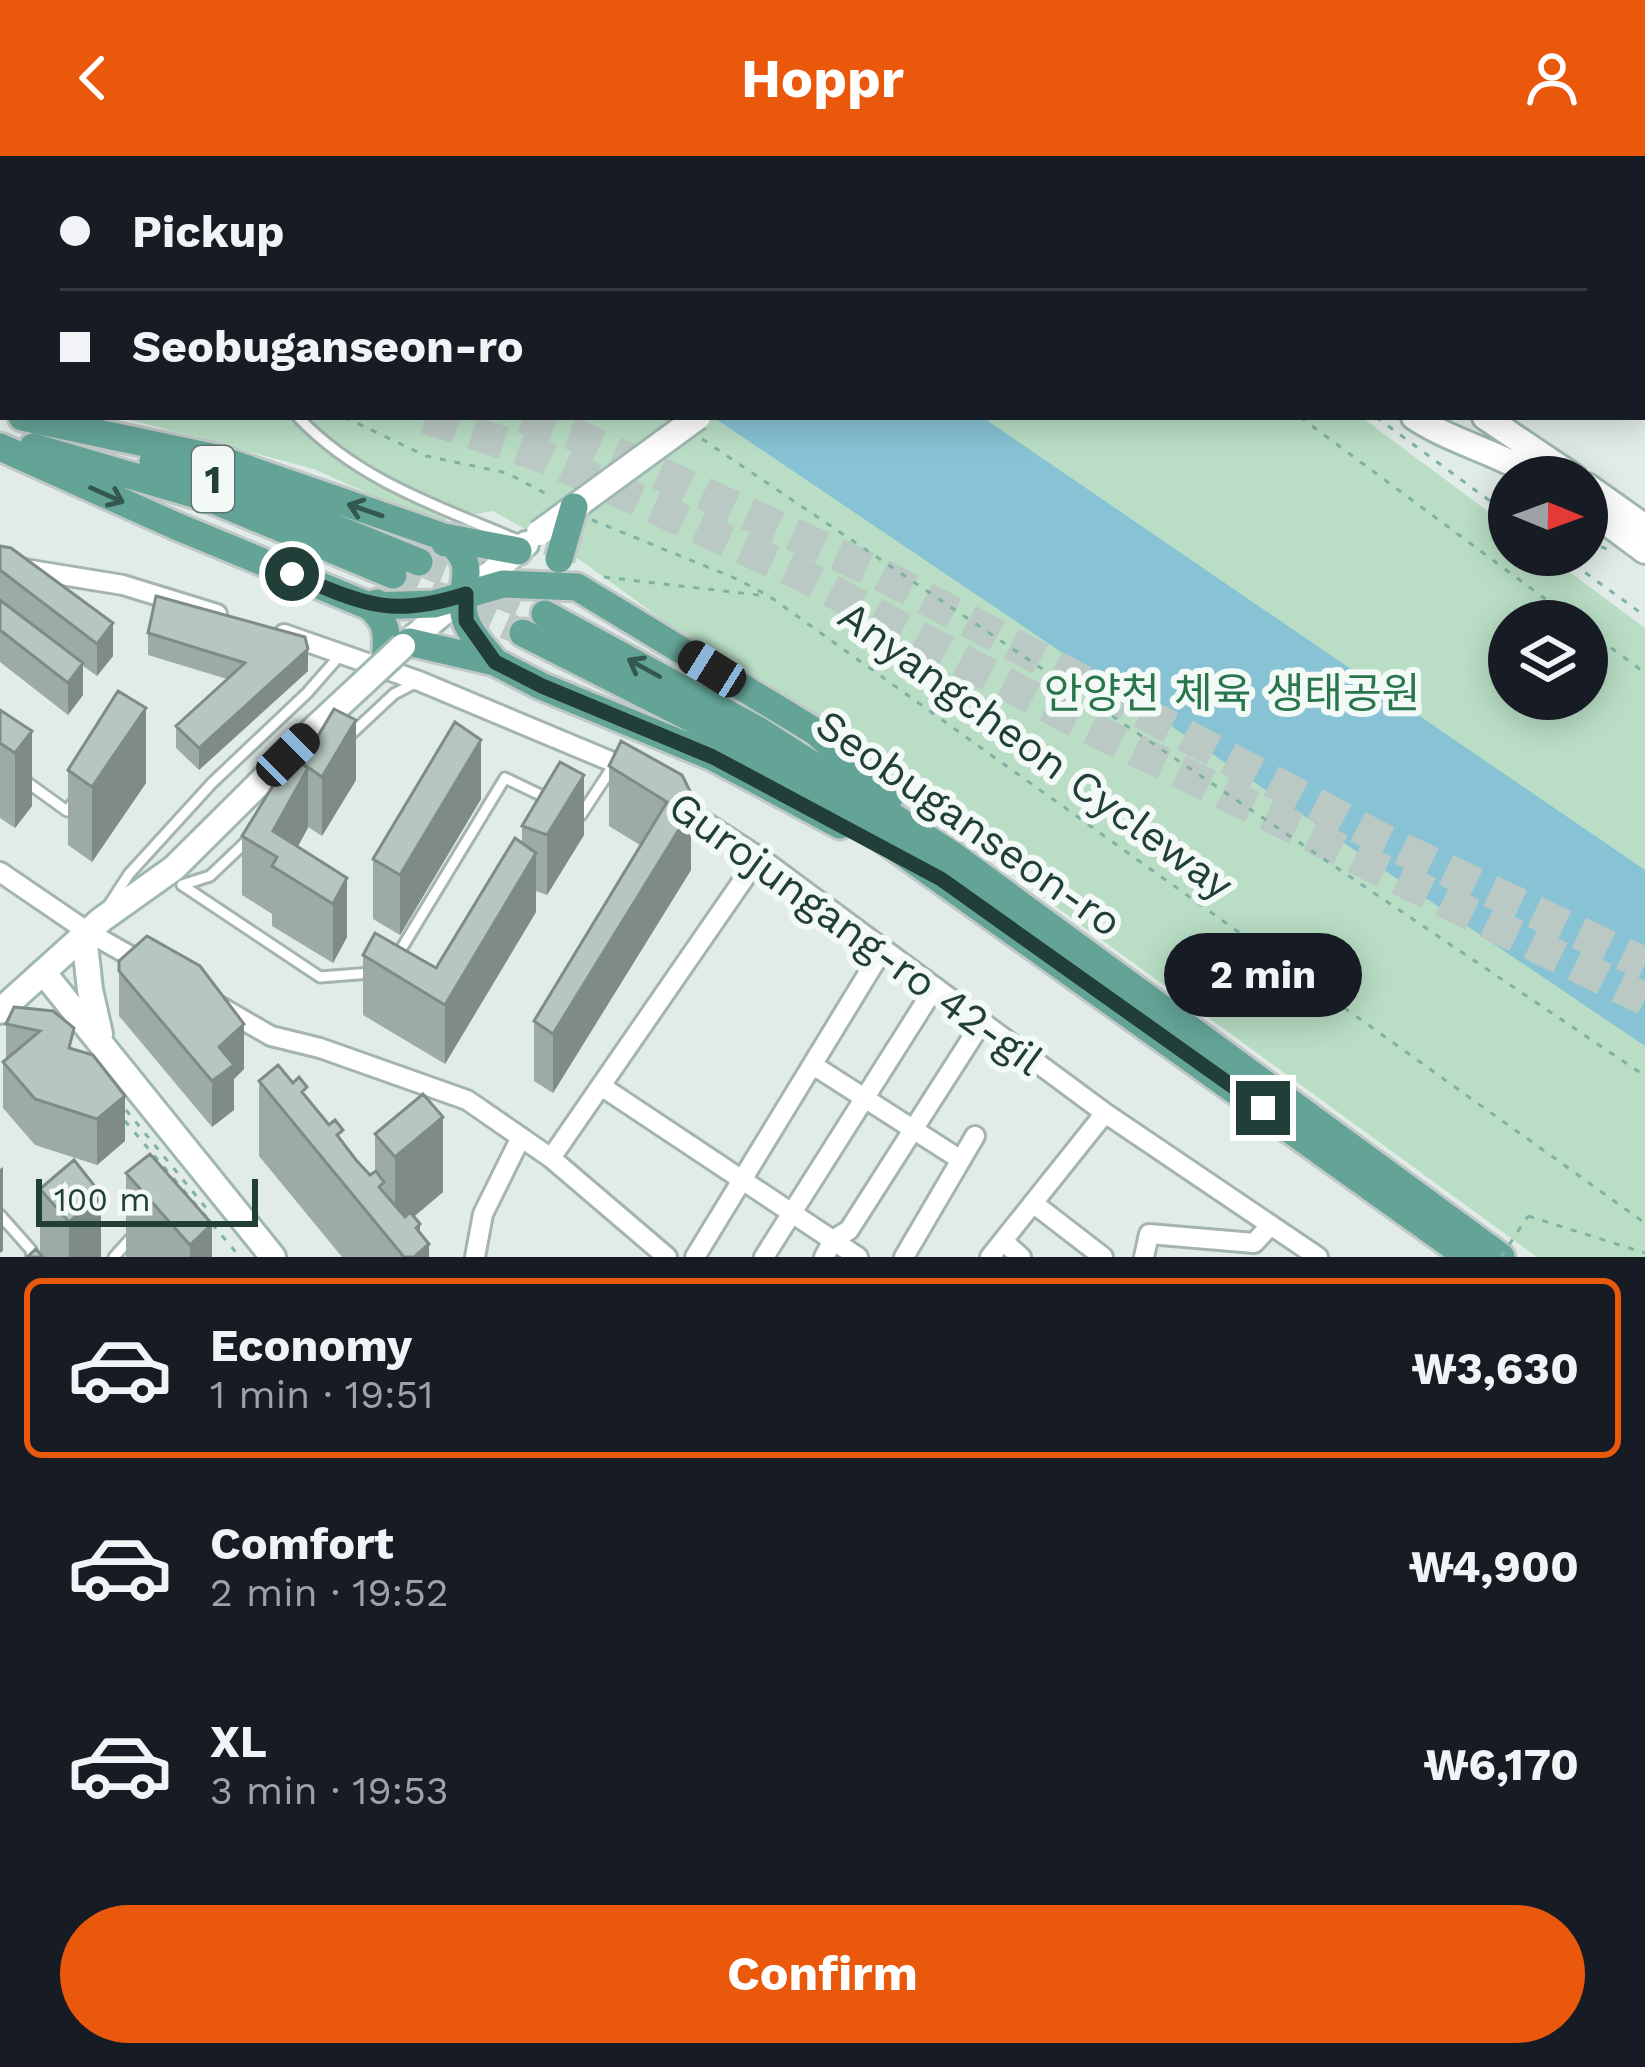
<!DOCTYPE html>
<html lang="en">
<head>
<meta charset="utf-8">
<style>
  body { margin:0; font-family:"Work Sans","Noto Sans KR",sans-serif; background:#242831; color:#f1f3f6; height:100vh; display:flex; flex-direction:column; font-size:45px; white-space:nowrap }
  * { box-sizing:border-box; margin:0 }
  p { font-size:39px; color:#9ea1a6 }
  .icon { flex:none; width:66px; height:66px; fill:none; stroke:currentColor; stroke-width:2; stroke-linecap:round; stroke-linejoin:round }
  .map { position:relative; height:1101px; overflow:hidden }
  .sheet { display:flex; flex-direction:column; background:#171b24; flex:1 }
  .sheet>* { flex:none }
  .banner { position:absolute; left:0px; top:0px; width:1647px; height:264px; box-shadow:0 6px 30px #0003; display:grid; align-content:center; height:264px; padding:0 60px; background:#171b24 }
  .needle { width:78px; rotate:91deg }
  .tools { position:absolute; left:1488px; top:300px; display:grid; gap:24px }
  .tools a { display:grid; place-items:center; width:120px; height:120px; border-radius:50%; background:#171b24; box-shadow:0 6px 30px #0003; font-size:60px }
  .scale { position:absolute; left:36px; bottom:30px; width:222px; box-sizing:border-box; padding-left:12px; border:6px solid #213e38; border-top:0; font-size:33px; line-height:42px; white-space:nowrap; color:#213e38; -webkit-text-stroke:9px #f2f9f6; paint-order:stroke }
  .end { position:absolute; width:54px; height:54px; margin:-27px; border:15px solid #213e38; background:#fff; box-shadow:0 0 0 6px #fff }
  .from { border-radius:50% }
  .bubble { position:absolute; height:84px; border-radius:42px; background:#171b24; box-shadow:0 6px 30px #0003; font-size:39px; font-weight:700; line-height:84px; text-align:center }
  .car { position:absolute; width:36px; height:72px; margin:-36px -18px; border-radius:15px; box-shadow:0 0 9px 3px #0007; background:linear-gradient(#222 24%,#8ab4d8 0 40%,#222 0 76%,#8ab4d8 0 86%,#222 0) }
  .banner b { display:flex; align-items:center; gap:42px; height:114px; font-size:45px }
  .banner b+b { border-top:3px solid #363941 }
  .banner i { width:30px; height:30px; background:#f1f3f6 }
  ul { padding:21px 0 0; list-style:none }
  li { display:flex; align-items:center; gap:36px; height:180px; margin:0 24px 18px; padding:0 36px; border:6px solid transparent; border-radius:18px }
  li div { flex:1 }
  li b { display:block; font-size:45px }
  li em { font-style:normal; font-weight:700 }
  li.selected { border-color:#ea580c }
  li>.icon { width:108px; height:108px; stroke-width:1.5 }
  .action { display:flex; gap:24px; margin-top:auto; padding:24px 60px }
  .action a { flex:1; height:138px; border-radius:72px; background:#ea580c; color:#fff; font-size:48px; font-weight:700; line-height:138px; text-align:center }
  header { display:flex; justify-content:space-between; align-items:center; height:156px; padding:0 60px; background:#ea580c; color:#fff; font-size:54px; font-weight:700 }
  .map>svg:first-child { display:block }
</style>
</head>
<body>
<header><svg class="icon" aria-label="back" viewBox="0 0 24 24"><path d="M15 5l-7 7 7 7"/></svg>Hoppr<svg class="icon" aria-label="person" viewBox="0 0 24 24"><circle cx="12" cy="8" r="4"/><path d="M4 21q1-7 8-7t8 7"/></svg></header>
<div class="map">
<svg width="1645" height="1101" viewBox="0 0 1645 1101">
  <rect width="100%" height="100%" fill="#e1ece8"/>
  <path fill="#b9dec5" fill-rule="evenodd" d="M 0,0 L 953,0 L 960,3 L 3,3 L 3,230 Z
    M 120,261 L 1361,261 L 1509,371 L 1509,399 L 1547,399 L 1645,472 L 1645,1101 L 1537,1101 L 583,406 L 493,355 L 432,366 L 314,313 ZM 1509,465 L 1587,465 L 1587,543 L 1509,543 Z"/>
  <path fill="#87c3d4" d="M 713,261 L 982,261 L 1645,714 L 1645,890 Z"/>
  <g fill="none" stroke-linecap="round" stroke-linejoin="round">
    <path stroke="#bbc9c5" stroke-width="24" stroke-dasharray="24 12" stroke-linecap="butt" d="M 1089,0 L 1095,3"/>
    <path stroke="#bbc9c5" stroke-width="27" stroke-dasharray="27 14" stroke-linecap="butt" d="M 419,406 L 545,458
      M 393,419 L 523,477"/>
    <path stroke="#bbc9c5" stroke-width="33" stroke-dasharray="33 16" stroke-linecap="butt" d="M 0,100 L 3,100
      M 0,132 L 3,133
      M 426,261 L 542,300 L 798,417 L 1074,564 L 1645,843
      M 523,261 L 571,277 L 876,416 L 1387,686 L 1645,808"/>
    <defs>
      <path id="lane" d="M 298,261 C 358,324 437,350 515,383
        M 349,580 L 394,538 L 415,527
        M 24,624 L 67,655 L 75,644
        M 577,656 L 581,659 L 615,607
        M 182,729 L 320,821 L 371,817
        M 182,729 L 210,720 L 250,682
        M 107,752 L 129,718 L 212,627 L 307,537 L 343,496
        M 397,800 L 505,622 L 551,644
        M 0,1059 L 31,1094 L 32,1101
        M 114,1101 L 133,1080"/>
      <path id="street" d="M 0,409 L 123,429 L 217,458
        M 284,478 L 419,525 L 615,607 L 631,617
        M 674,646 L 759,701 L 1105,957 L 1318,1101
        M 0,716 L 88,776 L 148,810
        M 219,850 L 271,880 L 320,892 L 467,944 L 551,1002 L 667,1101
        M 813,909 L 961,1004
        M 601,930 L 858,1101
        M 551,1002 L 759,701
        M 1033,1047 L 1103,1101
        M 1003,1085 L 1021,1101
        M 475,1101 L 483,1058 L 521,981
        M 695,1101 L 883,793
        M 764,1101 L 935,831
        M 824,1101 L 833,1084 L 849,1074 L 982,866
        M 904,1101 L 975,980
        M 990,1101 L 1105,957
        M 1144,1101 L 1149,1078 L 1254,1087 L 1271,1069"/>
      <path id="secondary" d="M 939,0 L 940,3
        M 1004,0 L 1011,3
        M 1131,0 L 1136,3
        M 1054,3 L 1058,0
        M 1414,261 C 1453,287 1498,296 1537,321
        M 1485,261 L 1574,321
        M 1587,330 L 1645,371
        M 1587,352 L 1645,395
        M 403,490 L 526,388
        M 84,779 L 90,834 L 100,878
        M 43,816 L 273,1101
        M 0,855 L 101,764 L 174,712 L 316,571"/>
      <path id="primary" d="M 22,261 L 216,302 L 444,381 L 518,395
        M 0,291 L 176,370 L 369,450 L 434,448 L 503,428 L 577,431 L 816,576 L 889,642
        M 33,291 L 211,343 L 393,419
        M 153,306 L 217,324 L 419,406
        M 445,387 L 444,381 C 481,410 459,421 464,458 C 467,475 484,492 495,506
        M 377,447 L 369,450 C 390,467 387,482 385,507
        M 545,458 L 758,574 L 951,698 L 1501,1101
        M 523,477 L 748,591 L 808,629 L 1468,1101
        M 409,486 L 495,506 L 541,530 L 713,601 L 840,669"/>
    </defs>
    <use href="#lane" stroke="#a4b4b0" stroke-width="15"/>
    <use href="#street" stroke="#a4b4b0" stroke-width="24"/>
    <use href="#secondary" stroke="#9fb8b1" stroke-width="30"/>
    <use href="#primary" stroke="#c1c9c7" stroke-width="33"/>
    <path stroke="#80b1a5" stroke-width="3" stroke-dasharray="6 9" stroke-linecap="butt" d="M 883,0 L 894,3
      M 0,31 L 3,32
      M 0,153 L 3,154
      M 344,261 L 426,300 L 507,317 L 552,341
      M 1300,261 L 1575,465
      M 1376,261 L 1509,359
      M 702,283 L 1645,920
      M 1491,343 L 1509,351
      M 592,364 L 737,423 L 769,440 L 1645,1067
      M 1587,385 L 1607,393
      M 1561,399 L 1645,460
      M 604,421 L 767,440
      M 1587,474 L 1645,517
      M 126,954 L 211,1058
      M 125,965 L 240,1101
      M 1528,1060 L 1645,1097"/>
    <use href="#lane" stroke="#fff" stroke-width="9"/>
    <use href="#street" stroke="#fff" stroke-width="18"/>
    <use href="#secondary" stroke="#fff" stroke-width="24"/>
    <use href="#primary" stroke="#64a497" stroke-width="27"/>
    <defs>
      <path id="secondary-bridge" d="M 539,377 L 698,261
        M 316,571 L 403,490"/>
      <path id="primary-bridge" d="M 559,403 L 574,351"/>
    </defs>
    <use href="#secondary-bridge" stroke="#9fb8b1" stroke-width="30" stroke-linecap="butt"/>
    <use href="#primary-bridge" stroke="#c1c9c7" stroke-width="33" stroke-linecap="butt"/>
    <path stroke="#80b1a5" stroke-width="3" stroke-dasharray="6 9" stroke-linecap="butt" d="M 1501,1101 L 1528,1060"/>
    <use href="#secondary-bridge" stroke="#fff" stroke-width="24"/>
    <use href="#primary-bridge" stroke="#64a497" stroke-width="27"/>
  </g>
  <path fill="#9daba6" d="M 0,390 L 113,500 L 97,520 L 83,510 L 83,539 L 68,559 L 0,506 Z
    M 148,477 L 308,515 L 199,614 L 176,592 L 176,570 L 227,523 L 148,499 Z
    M 0,554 L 32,575 L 32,650 L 15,672 L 0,662 Z
    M 302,609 L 356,624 L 322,680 L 308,671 L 298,690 L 347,722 L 347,781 L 333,807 L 272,770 L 272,758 L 242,739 L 242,680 Z
    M 609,610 L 682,619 L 691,714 L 553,937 L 534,925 L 534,865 L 640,689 L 609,670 Z
    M 68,614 L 146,627 L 92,706 L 68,689 Z
    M 481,643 L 400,779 L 373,763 L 373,703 Z
    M 522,670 L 584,679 L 547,739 L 536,735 L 536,756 L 445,908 L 363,859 L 363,799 L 436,812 L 522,687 Z
    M 119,805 L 244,913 L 234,923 L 234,954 L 212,971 L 119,860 Z
    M 14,851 L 74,893 L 125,985 L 97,1009 L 35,989 L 3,952 L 3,906 L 6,904 L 6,868 Z
    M 259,925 L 307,943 L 370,1019 L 375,1016 L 375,978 L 443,1036 L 414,1061 L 429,1101 L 342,1101 L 259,1000 Z
    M 126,1017 L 212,1101 L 126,1101 Z
    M 40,1033 L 101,1101 L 27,1101 L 40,1097 Z"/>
  <path fill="#7f8b87" d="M 113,467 L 113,500 L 97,520 L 97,488 Z
    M 308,493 L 308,515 L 199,614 L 199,592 Z
    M 83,507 L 83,539 L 68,559 L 68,527 Z
    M 146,552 L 146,627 L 92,706 L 92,631 Z
    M 356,564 L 356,624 L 322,680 L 322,621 Z
    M 32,575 L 32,650 L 15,672 L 15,597 Z
    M 481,584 L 481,643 L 400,779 L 400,719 Z
    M 308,612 L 308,672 L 283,717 L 273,675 Z
    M 584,619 L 584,679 L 547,739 L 547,679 Z
    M 691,637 L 691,714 L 553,937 L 553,878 Z
    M 536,697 L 536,756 L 445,908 L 445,849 Z
    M 347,722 L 347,781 L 333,807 L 333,748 Z
    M 244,868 L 244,913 L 234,923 L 234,954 L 212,971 L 212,925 L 219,891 Z
    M 125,940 L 125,985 L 97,1009 L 97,963 Z
    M 443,961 L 443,1036 L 395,1076 L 395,1001 Z
    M 3,1011 L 3,1095 L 0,1097 L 0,1013 Z
    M 101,1038 L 101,1101 L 69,1101 L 69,1066 Z
    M 212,1068 L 212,1101 L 190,1101 L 190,1089 Z
    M 420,1068 L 420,1096 L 429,1088 L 429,1101 L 414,1101 L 416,1072 Z"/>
  <path fill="#b6c7c1" stroke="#7f8b87" stroke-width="3" d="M 0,390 L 11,392 L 113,467 L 97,488 L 0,414 Z
    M 156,440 L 305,481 L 308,493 L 199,592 L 176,570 L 245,507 L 148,477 Z
    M 0,444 L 83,507 L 68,527 L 0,474 Z
    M 118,535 L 146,552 L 92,631 L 68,614 Z
    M 334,553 L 356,564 L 322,621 L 302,607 Z
    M 0,554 L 32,575 L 15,597 L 0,587 Z
    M 455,566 L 481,584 L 400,719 L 373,703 Z
    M 621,585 L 682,619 L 691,637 L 691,654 L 553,878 L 534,865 L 667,646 L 609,610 Z
    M 290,602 L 308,612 L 273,675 L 347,722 L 333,748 L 272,710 L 277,701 L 242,680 Z
    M 560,606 L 584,619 L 547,679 L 522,670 Z
    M 515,682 L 536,697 L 445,849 L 363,799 L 375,777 L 436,812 Z
    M 147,780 L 200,810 L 244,868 L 219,891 L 234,909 L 212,925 L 119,815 L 119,805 Z
    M 14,851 L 53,855 L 74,872 L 69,892 L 93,899 L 125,940 L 97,963 L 35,943 L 3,906 L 40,875 L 6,868 Z
    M 278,909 L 293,927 L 299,921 L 307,931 L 302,936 L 329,969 L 335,964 L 343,974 L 337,979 L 356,1004 L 370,1019 L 376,1015 L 384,1026 L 379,1031 L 405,1061 L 410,1056 L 420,1068 L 416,1072 L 429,1088 L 414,1101 L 404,1101 L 259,925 Z
    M 423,938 L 443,961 L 395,1001 L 375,978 Z
    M 150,998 L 212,1068 L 190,1089 L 126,1017 Z
    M 74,1004 L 101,1038 L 69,1066 L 40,1033 Z
    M 36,1093 L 43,1101 L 27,1101 Z"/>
  <defs><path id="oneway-shaft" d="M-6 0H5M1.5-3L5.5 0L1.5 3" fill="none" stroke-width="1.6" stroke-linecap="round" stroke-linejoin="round" transform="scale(3)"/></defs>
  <g stroke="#325850">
    <use href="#oneway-shaft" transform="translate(107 339) rotate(24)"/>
    <use href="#oneway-shaft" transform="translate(365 354) rotate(-161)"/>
    <use href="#oneway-shaft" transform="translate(644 512) rotate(-151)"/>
  </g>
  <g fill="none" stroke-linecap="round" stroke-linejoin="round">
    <path stroke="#213e38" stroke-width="15" d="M 292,418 C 362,447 389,463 466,438 L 466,465 L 495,506 L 542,530 L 713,601 L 941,723 L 1263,952"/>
  </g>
  <g text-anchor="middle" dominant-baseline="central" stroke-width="12" stroke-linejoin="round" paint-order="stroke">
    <rect fill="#f2f9f6" stroke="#607671" stroke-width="3" x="192" y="290" width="42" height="66" rx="9"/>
    <g font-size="39" font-weight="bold" fill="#213e38">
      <text x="213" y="323">1</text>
    </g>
    <g font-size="42" fill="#29764c" stroke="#f2f9f6">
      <text x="1232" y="537">안양천 체육 생태공원</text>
    </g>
    <g font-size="42" fill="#213e38" stroke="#f2f9f6">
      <text transform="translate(1036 594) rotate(36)">Anyangcheon Cycleway</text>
      <text transform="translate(969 667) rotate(35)">Seobuganseon-ro</text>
      <text transform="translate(856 777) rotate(36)">Gurojungang-ro 42-gil</text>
    </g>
  </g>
</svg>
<div class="tools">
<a><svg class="needle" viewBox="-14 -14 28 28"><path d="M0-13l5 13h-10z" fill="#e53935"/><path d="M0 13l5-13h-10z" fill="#9ea1a6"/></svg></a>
<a><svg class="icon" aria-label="layers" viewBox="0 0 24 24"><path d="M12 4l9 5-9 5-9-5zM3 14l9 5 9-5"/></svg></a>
</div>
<div class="scale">100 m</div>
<i class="end from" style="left:292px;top:418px"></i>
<i class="end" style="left:1263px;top:952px"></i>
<div class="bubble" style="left:1164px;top:777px;width:198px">2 min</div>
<i class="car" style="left:712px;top:513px;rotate:302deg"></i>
<i class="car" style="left:288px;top:599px;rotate:45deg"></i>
<div class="banner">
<b><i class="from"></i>Pickup</b>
<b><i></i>Seobuganseon-ro</b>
</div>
</div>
<section class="sheet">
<ul>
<li class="selected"><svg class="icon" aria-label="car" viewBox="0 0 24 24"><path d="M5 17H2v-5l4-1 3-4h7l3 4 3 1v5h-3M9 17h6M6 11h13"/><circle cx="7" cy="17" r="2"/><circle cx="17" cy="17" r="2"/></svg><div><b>Economy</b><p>1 min · 19:51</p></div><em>₩3,630</em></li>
<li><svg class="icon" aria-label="car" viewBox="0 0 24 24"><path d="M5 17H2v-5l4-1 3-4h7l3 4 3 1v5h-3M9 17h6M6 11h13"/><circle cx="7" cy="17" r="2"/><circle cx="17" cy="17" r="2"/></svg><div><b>Comfort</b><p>2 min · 19:52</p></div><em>₩4,900</em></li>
<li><svg class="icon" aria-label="car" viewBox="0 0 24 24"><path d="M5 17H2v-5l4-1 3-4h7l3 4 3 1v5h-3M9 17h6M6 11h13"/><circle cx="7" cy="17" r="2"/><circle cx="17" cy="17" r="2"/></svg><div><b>XL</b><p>3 min · 19:53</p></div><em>₩6,170</em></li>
</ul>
<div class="action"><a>Confirm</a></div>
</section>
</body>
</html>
